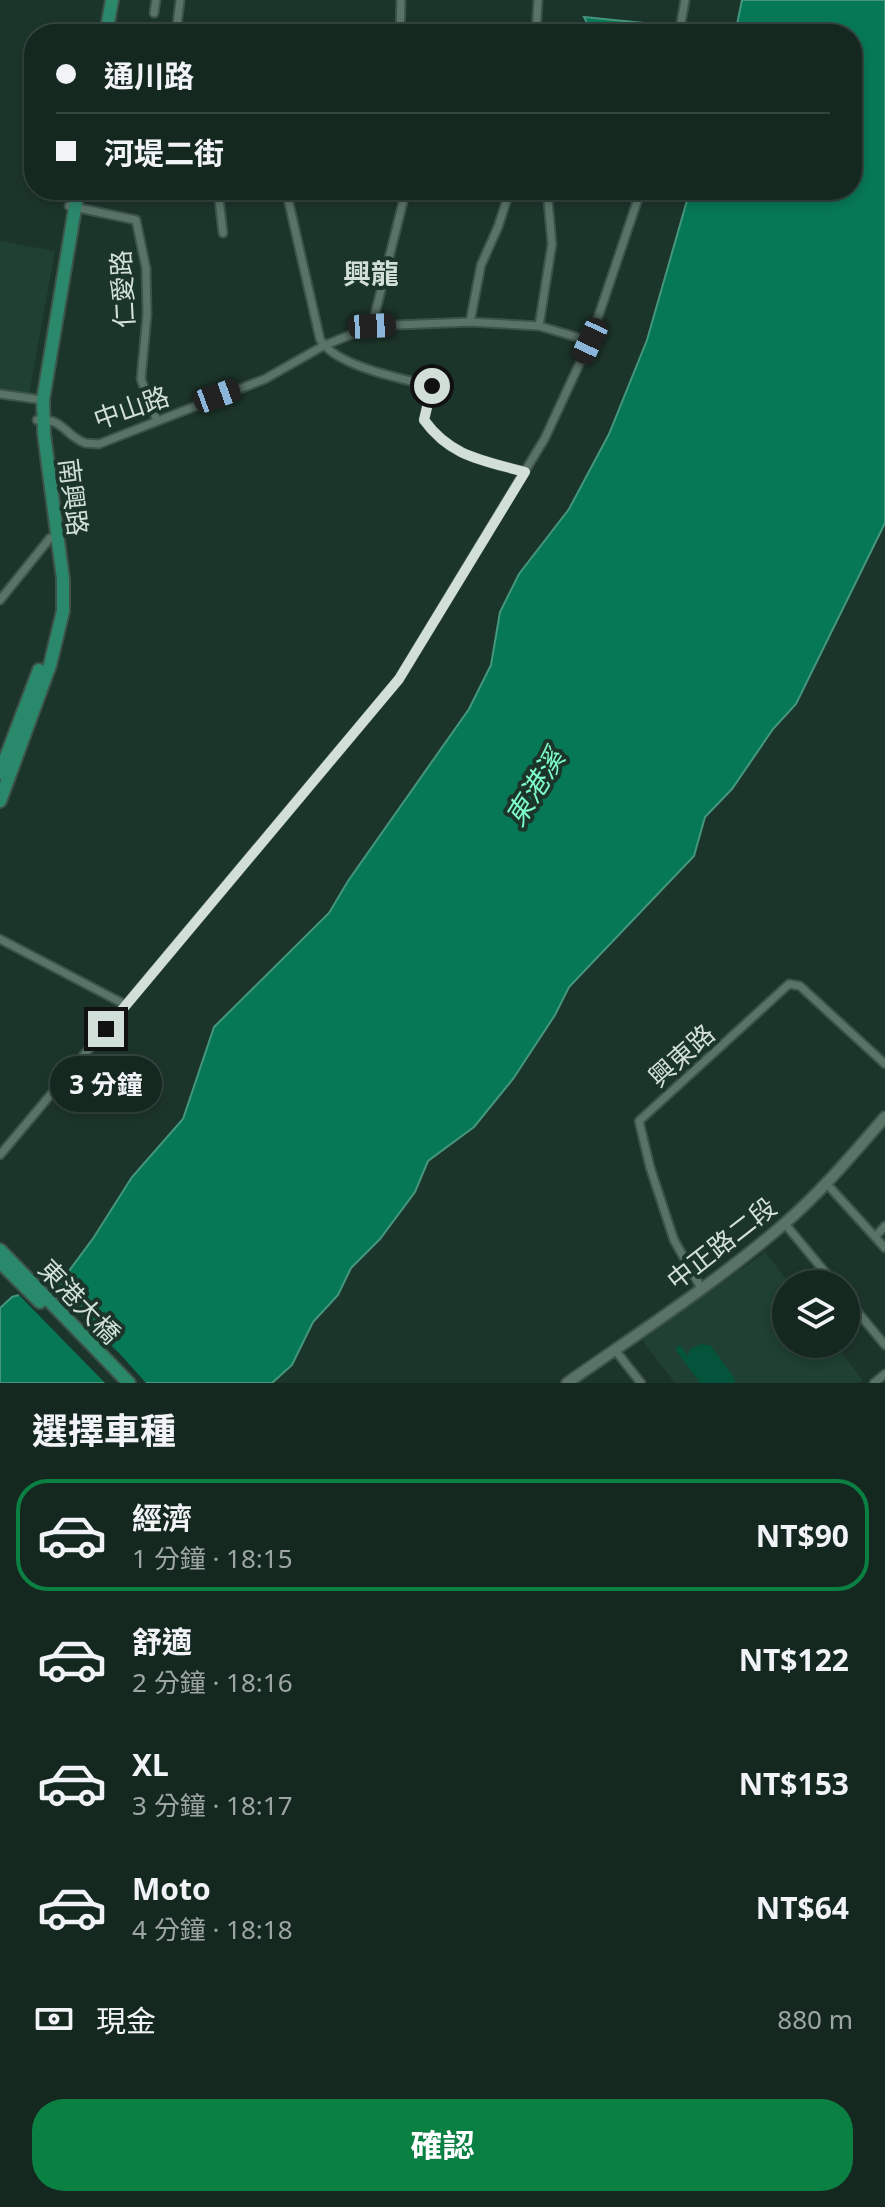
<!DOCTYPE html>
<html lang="zh-TW">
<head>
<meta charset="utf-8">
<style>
  body { margin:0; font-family:"Noto Sans","Noto Sans TC",sans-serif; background:#1e3029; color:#f1f3f6; height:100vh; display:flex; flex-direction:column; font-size:30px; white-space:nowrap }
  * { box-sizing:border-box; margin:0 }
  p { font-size:26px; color:#9da6a5 }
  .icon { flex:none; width:44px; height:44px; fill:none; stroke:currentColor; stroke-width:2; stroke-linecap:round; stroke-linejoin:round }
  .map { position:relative; height:1383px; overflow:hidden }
  .drawer { display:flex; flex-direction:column; background:#152820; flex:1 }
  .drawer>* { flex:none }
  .top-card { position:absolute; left:24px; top:24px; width:838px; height:176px; border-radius:32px; box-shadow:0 4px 12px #0003,0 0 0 2px #34443e; display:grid; align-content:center; height:176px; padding:0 32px; background:#152820 }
  .controls { position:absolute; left:772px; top:1270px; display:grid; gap:16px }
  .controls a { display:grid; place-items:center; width:88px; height:88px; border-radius:50%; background:#152820; box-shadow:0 4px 12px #0003,0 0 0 2px #34443e; font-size:40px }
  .end { position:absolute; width:36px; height:36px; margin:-18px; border:10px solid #d1dfd8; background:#111; box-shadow:0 0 0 4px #111 }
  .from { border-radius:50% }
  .bubble { position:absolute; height:56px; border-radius:28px; background:#152820; box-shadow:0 4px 12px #0003,0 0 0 2px #34443e; font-size:26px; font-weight:700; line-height:56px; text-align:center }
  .car { position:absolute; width:24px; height:48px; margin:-24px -12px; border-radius:10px; box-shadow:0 0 6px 2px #0007; background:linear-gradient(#222 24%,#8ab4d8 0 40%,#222 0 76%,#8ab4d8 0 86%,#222 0) }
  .top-card b { display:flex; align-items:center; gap:28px; height:76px; font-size:30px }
  .top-card b+b { border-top:2px solid #34443e }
  .top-card i { width:20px; height:20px; background:#f1f3f6 }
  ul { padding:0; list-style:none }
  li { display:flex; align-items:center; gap:24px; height:112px; margin:0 16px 12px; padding:0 16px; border:4px solid transparent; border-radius:32px }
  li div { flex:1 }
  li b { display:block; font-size:30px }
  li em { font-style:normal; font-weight:700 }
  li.selected { border-color:#0b8043 }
  li>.icon { width:72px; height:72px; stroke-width:1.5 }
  h2 { padding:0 32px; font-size:36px; line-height:96px }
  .pay { display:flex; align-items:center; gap:20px; height:88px; padding:0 32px; font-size:30px }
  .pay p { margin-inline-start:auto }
  .button { display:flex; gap:16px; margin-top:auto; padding:16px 32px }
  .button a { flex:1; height:92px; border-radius:32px; background:#0b8043; color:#fff; font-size:32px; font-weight:700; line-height:92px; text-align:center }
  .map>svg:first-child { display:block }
</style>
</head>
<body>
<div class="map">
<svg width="885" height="1383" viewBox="0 0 885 1383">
  <rect width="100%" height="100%" fill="#1c352a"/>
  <path fill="#1f4032" d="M 0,241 L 55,251 L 29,394 L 0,389 Z
    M 765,1252 L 790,1284 L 786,1284 L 786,1344 L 834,1344 L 863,1380 L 859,1383 L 675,1383 L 642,1340 Z"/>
  <path fill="#03543b" d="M 702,1344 L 711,1346 L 735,1379 L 734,1383 L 700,1383 L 675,1349 L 680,1345 L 688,1356 L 690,1349 Z"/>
  <path fill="#077856" stroke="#44977d" stroke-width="2" d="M 742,0 L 885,0 L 885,523 L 796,704 L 773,729 L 732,789 L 705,817 L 694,856 L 569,987 L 555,1015 L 513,1079 L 474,1127 L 428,1161 L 415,1192 L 380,1239 L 351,1268 L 338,1295 L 313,1322 L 292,1365 L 272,1383 L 0,1383 L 0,1308 L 12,1297 L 60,1283 L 66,1275 L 94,1237 L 132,1177 L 183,1119 L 214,1027 L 329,913 L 348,881 L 469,709 L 491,665 L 500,612 L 519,574 L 569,509 L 609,434 L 647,340 L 690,190 L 852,190 L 852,34 L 735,34 Z
    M 584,17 L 653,24 L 651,34 L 579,34 L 589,27 Z"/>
  <path fill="#1c352a" d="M 47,1282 L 121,1355 L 146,1383 L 105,1383 L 16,1292 Z"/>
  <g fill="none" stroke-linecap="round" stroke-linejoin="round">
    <defs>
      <path id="minor" d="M 154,13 L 156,0
        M 176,34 L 180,0
        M 400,34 L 401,0
        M 536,34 L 538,0
        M 679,34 L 685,0
        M 218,190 L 223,233
        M 286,190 L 320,339 C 334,366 403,379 432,386 L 424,420 C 451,457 482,460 525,472
        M 547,190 L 552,244 L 539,326 L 590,341
        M 69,206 L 136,220 L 146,268 L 147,315 L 141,379 L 157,421
        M 470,322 L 481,265 L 498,227 L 510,190
        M 372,326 L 406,190
        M 0,394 L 43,400
        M 37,420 C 64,418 64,435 85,443 C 89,444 94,443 99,444 L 265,379 L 323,346 L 372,326 L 470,322 L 539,326
        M 0,600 L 50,538 L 57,538
        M 0,939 L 126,1005
        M 0,1155 L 399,679 L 545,438 L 590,341 L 641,190
        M 826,1183 L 885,1248
        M 785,1224 L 835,1284
        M 875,1237 L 885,1226
        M 701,1288 L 674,1240 L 650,1167 L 639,1121 L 789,984 L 800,986 L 885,1064
        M 846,1298 L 885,1345
        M 615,1350 L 641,1383
        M 874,1383 L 885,1374"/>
      <path id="secondary" d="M 567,1383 C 640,1332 717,1282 784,1224 C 821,1192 853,1154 885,1117"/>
      <path id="primary" d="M 106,34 L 112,0
        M 0,773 L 39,670
        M 0,801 L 50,665 L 63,611 L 63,579 L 44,434 L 43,400 L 78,190
        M 0,1250 L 129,1383
        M 0,1262 L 40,1302"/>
    </defs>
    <use href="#minor" stroke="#3d534a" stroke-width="11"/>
    <use href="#secondary" stroke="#3d534a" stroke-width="14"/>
    <use href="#primary" stroke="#3d534a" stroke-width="16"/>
    <use href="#minor" stroke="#597467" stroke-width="7"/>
    <use href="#secondary" stroke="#597467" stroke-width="10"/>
    <use href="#primary" stroke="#2b896b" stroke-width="12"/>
  </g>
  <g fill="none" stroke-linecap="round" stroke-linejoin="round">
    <path stroke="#d1dfd8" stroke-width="10" d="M 106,1029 L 399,679 L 525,472 C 482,460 451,457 424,420 L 432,386"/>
  </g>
  <g text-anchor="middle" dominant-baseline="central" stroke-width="8" stroke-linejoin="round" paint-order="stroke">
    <g font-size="26" fill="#d1dfd8" stroke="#1c352a">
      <text transform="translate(122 289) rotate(-93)">仁愛路</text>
      <text transform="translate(131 407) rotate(-19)">中山路</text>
      <text transform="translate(74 497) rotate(83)">南興路</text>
      <text transform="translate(681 1055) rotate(-42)">興東路</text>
      <text transform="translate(721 1243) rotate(-38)">中正路二段</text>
      <text transform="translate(80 1301) rotate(46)">東港大橋</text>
    </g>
    <g font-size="28" font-weight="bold" fill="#d1dfd8" stroke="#1c352a">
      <text x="371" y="273">興龍</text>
    </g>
    <g font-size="28" font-style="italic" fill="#7dfcc9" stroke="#1c352a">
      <text transform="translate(534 787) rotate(-58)">東港溪</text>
    </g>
  </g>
</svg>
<div class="controls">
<a><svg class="icon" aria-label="layers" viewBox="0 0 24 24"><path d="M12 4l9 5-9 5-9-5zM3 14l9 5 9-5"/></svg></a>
</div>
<i class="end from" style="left:432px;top:386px"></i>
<i class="end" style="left:106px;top:1029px"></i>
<div class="bubble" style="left:50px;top:1056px;width:112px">3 分鐘</div>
<i class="car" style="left:372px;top:326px;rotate:87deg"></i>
<i class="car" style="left:590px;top:341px;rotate:205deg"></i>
<i class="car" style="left:217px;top:396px;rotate:70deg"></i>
<div class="top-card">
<b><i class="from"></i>通川路</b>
<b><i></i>河堤二街</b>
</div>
</div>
<section class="drawer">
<h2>選擇車種</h2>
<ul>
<li class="selected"><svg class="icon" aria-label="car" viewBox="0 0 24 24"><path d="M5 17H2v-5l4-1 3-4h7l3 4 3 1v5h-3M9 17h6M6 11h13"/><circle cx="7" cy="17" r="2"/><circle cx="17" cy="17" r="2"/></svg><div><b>經濟</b><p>1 分鐘 · 18:15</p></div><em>NT$90</em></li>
<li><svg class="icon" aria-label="car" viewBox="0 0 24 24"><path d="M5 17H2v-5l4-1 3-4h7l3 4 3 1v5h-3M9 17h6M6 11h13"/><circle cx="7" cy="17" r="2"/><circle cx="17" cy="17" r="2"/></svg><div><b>舒適</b><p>2 分鐘 · 18:16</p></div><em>NT$122</em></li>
<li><svg class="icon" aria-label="car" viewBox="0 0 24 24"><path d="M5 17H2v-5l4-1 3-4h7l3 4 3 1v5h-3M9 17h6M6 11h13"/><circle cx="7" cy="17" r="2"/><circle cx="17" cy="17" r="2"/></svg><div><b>XL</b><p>3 分鐘 · 18:17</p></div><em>NT$153</em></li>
<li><svg class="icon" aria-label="car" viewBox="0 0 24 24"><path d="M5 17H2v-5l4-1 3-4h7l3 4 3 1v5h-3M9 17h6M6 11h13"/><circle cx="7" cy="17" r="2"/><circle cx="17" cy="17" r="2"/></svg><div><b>Moto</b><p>4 分鐘 · 18:18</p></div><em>NT$64</em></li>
</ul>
<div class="pay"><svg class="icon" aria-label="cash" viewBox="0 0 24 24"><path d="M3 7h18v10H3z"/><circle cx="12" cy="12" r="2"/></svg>現金<p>880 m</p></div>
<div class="button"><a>確認</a></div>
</section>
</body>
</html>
